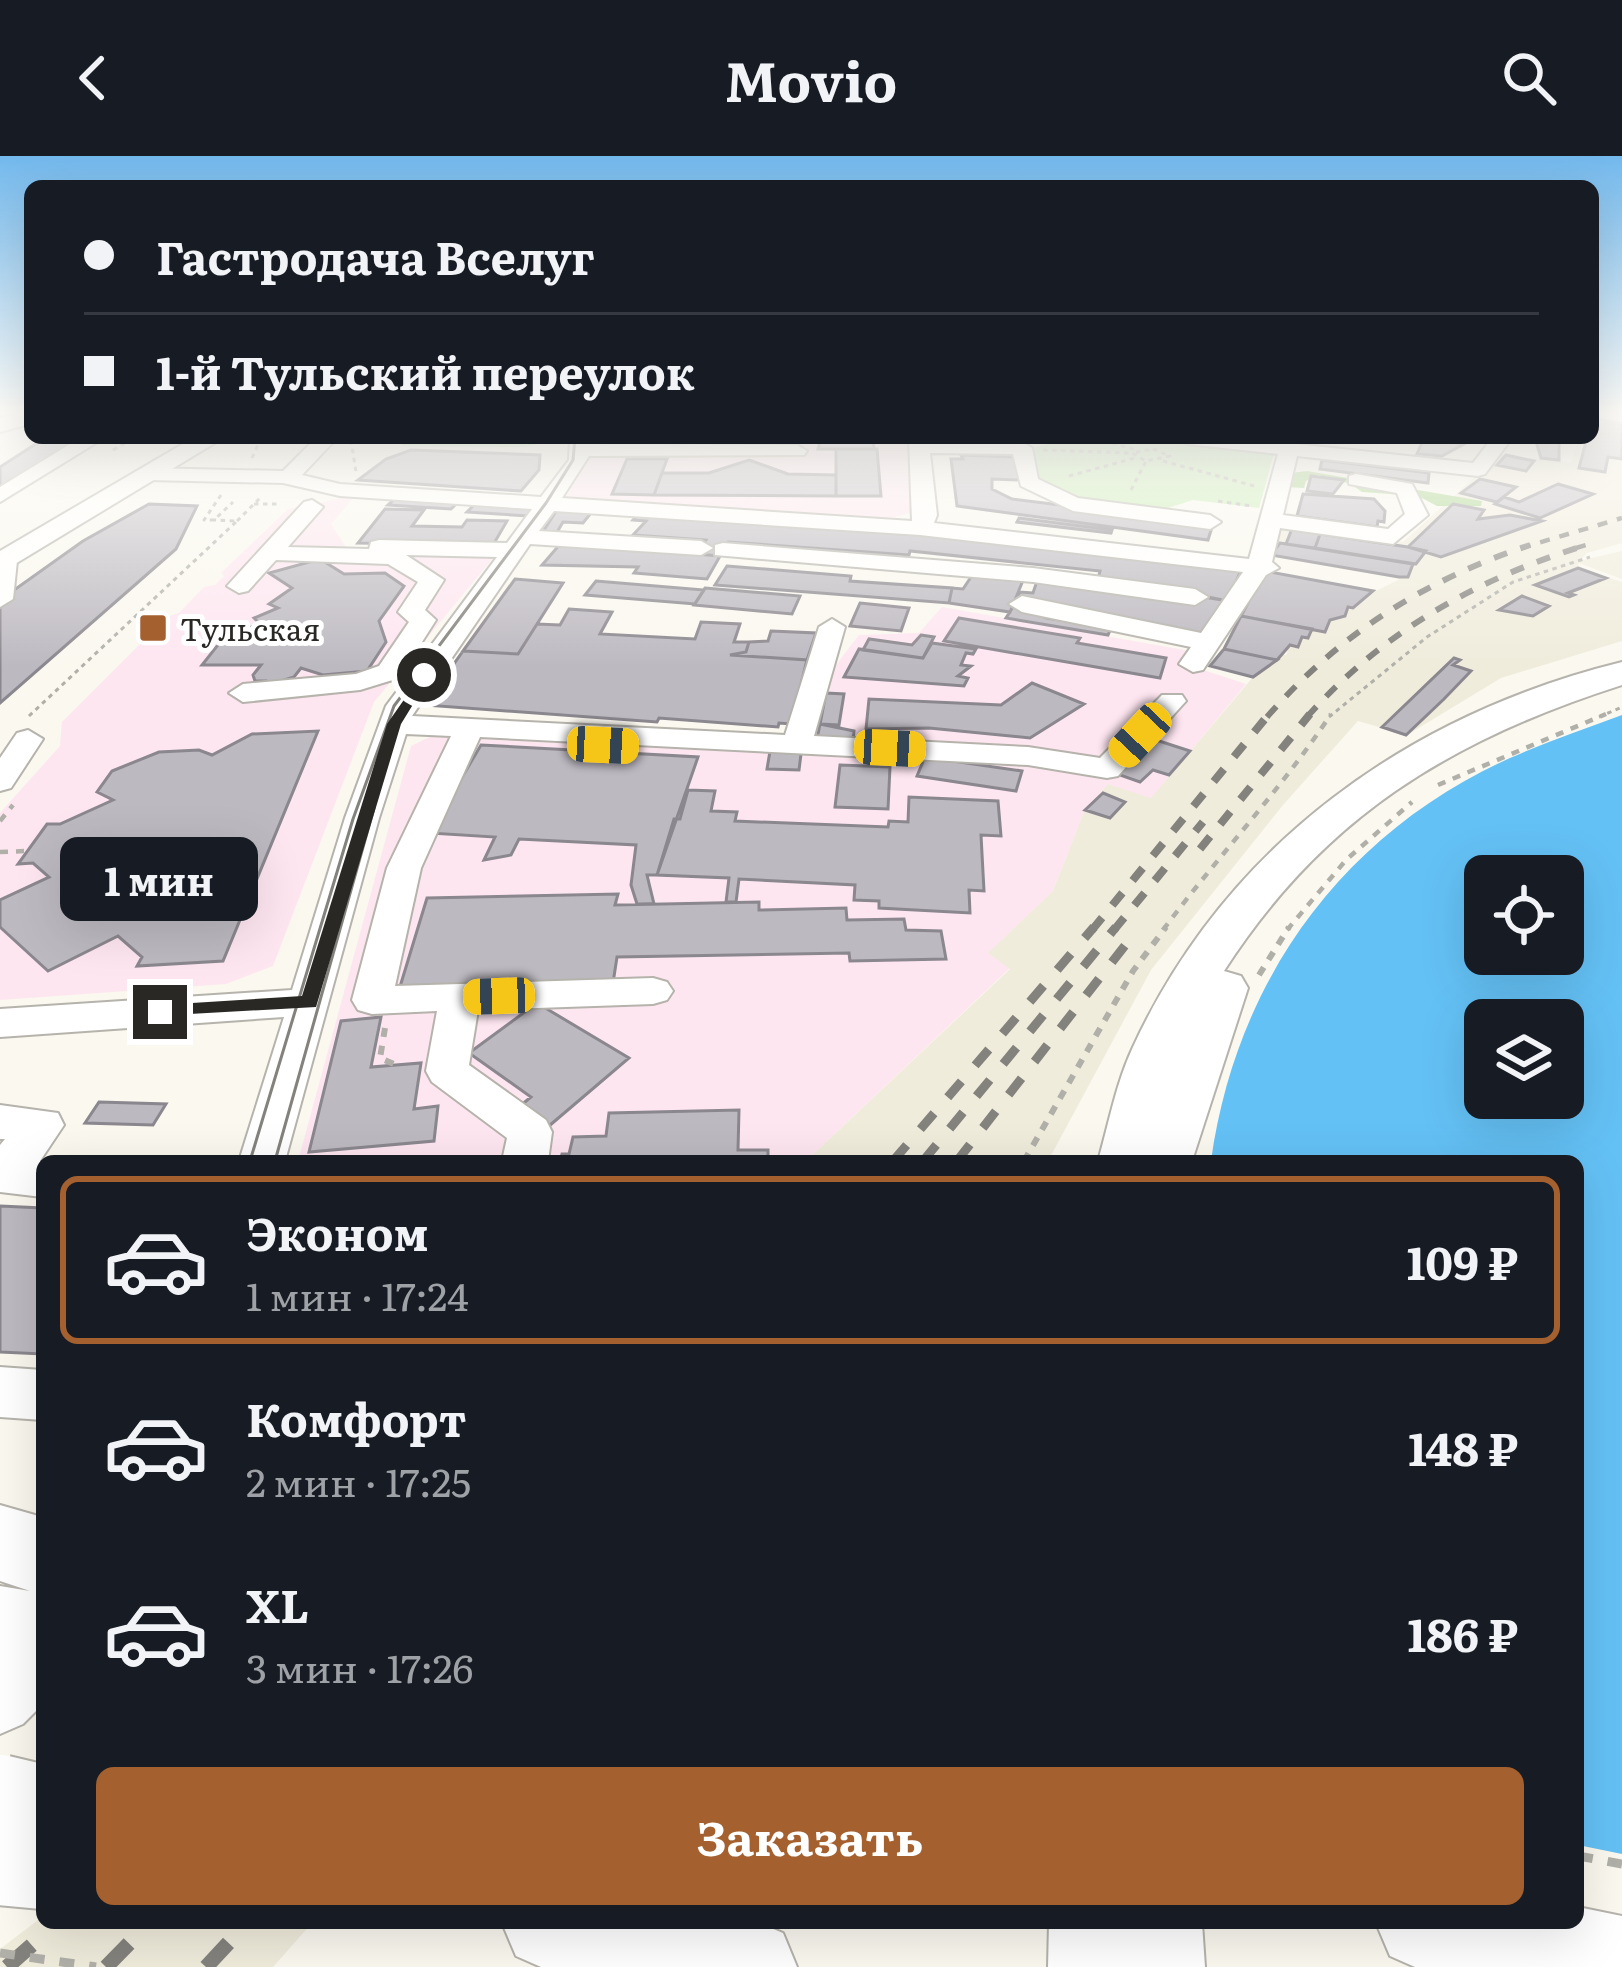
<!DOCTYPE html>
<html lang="ru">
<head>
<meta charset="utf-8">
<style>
  body { margin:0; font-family:Literata,serif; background:#242831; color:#f1f3f6; height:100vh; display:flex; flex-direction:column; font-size:45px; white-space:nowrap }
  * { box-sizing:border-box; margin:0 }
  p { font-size:39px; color:#9ea1a6 }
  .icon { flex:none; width:66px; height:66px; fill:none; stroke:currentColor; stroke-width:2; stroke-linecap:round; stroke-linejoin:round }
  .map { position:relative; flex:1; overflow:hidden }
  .drawer { position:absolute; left:36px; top:999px; width:1548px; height:774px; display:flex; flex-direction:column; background:#171b24; border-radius:18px; box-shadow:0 12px 48px #0002 }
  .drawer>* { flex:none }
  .hud { position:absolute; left:24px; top:24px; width:1575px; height:264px; border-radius:18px; box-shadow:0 12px 48px #0002; display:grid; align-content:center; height:264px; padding:0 60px; background:#171b24 }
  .buttons { position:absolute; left:1464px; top:699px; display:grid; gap:24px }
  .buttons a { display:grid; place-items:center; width:120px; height:120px; border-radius:18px; background:#171b24; box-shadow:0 12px 48px #0002; font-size:60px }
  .end { position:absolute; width:54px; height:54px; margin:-27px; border:15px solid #292825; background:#fff; box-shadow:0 0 0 6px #fff }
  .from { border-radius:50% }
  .bubble { position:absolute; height:84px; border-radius:18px; background:#171b24; box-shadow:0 12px 48px #0002; font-size:39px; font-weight:700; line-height:84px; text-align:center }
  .car { position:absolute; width:36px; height:72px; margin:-36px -18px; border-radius:15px; box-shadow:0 0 9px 3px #0007; background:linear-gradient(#f5c518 24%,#345 0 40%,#f5c518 0 76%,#345 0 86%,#f5c518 0) }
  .hud b { display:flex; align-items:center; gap:42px; height:114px; font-size:45px }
  .hud b+b { border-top:3px solid #363941 }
  .hud i { width:30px; height:30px; background:#f1f3f6 }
  ul { padding:21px 0 0; list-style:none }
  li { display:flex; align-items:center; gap:36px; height:168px; margin:0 24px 18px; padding:0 36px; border:6px solid transparent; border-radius:18px }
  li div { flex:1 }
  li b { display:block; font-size:45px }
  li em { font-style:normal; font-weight:700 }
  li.on { border-color:#a4612f }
  li>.icon { width:108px; height:108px; stroke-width:1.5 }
  .button { display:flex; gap:24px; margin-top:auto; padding:24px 60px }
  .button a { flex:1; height:138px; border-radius:18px; background:#a4612f; color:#fff; font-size:48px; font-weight:700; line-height:138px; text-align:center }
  header { display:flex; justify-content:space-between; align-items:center; height:156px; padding:0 60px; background:#171b24; font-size:54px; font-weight:700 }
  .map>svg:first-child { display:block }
</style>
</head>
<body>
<header><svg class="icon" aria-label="back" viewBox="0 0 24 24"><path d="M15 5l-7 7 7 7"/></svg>Movio<svg class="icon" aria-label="search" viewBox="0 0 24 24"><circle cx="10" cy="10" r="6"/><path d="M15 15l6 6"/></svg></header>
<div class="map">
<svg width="1622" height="1811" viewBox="0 0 1622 1811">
  <rect width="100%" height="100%" fill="#faf8ef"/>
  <path fill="#fee6f1" d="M 590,282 L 915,282 L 914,356 L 892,362 L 565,343 L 587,303 Z
    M 356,339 L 331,368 L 347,393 L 498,396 L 374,546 L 273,810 L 226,828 L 0,844 L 0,657 L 60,590 L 62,566 L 167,461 L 179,457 L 204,431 L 215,429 L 224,420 L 221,417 L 288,353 Z
    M 942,451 L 1190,495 L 1185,508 L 1246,528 L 1151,643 L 1084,656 L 1053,735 L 989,797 L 1010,812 L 806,1005 L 298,1005 L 411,590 L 448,572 L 809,589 L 1123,615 L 809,586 L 817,534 L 859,479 L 919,477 Z"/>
  <path fill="#f0ecdc" d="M 1593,260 L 1622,263 L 1622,387 L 1587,397 L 1579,405 L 1622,395 L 1622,423 L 1579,407 L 1577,411 L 1622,426 L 1622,485 L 1501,522 L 1407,579 L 1358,565 L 1283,649 L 1151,814 L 1048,1005 L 806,1005 L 1010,813 L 988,797 L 1053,735 L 1084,656 L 1108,628 L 1151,642 L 1253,521 L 1280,498 L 1286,499 L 1290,489 L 1297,491 L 1302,481 L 1308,482 L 1312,473 L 1325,476 L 1330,464 L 1345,459 L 1356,445 L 1400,423 L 1267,400 L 1282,367 L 1403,386 L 1500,298 L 1571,307 L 1579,282 L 1593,282 Z
    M 42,1761 L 42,1767 L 312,1767 L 273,1811 L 0,1811 L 0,1793 Z"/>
  <path fill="#c6ecb0" d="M 371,282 L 565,282 L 524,291 L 404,290 L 391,282 Z
    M 1066,282 L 1145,282 L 1274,297 L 1259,352 L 1193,344 L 1165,353 L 1075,342 L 1036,324 L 1030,293 Z"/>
  <path fill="#a1d082" d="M 1307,315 L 1482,345 L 1481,350 L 1437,350 L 1418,340 L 1362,336 L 1351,328 L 1318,319 L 1306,325 L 1304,332 L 1287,331 L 1291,317 Z"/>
  <path fill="#64c1f5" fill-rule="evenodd" d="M 1622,559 L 1622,1811 L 1578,1767 L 1578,1005 L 1211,1005 C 1236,824 1343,677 1510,602 C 1546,586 1585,573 1622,559 ZM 1485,720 L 1563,720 L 1563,798 L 1485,798 ZM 1485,864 L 1563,864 L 1563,942 L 1485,942 Z"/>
  <path fill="#faf8ef" d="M 1578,1689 L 1622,1698 L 1622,1811 L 1218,1811 L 1215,1767 L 1578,1767 Z"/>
  <path fill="#bdb9c1" stroke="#8b878e" stroke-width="3" d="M 1593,261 L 1622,265 L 1622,303 L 1608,301 L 1605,316 L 1579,312 L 1587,282 L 1593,282 Z
    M 45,282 L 82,282 L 0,338 L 0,311 Z
    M 821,282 L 873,282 L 874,293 L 818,293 Z
    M 1424,282 L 1425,282 L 1464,288 L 1442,300 L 1417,298 Z
    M 1535,282 L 1559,282 L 1559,304 L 1541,302 Z
    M 836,293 L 877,293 L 881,340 L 836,340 Z
    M 411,294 L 540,299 L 539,314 L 521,335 L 358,324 L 386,303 Z
    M 961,299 L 1014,301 L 1020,324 L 992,323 L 992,333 L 1012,343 L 1213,368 L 1208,384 L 957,350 L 951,303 L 963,303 Z
    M 1506,299 L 1524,303 L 1534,305 L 1526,315 L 1497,309 Z
    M 627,303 L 667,303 L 654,339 L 612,338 Z
    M 749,304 L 788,318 L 836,319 L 836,340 L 654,339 L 662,317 L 709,317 Z
    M 1322,304 L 1429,317 L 1428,327 L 1320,313 Z
    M 1311,320 L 1344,324 L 1333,338 L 1307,335 Z
    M 1480,323 L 1516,331 L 1497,346 L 1461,337 Z
    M 1558,328 L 1593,338 L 1540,362 L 1495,348 L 1504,341 L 1519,346 Z
    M 400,338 L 462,342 L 451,353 L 388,349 Z
    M 1303,338 L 1374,343 L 1385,355 L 1384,366 L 1378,365 L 1377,371 L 1297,360 Z
    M 480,343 L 539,347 L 528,360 L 467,356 Z
    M 149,348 L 197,350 L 176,393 L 0,547 L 0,444 L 83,385 Z
    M 1453,348 L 1484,354 L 1478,363 L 1510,359 L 1542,365 L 1441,401 L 1408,391 Z
    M 595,352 L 583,367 L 563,366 L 556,378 L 542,377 L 557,354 Z
    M 385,353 L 424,354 L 412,370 L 462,371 L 467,364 L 507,365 L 493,389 L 358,387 Z
    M 641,355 L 1014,384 L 1241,414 L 1228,445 L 1098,423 L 1100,415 L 910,395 L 909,399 L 728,386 L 720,400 L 698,398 L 706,384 L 633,379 L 646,365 L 633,364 Z
    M 1019,362 L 1112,374 L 1111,377 L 1017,366 Z
    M 1293,370 L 1320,378 L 1315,392 L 1286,388 Z
    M 1320,378 L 1408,391 L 1426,395 L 1416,408 L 1315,392 Z
    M 561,387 L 720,400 L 707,423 L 634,417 L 638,411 L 542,409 Z
    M 1280,387 L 1413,408 L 1408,421 L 1399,421 L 1271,399 Z
    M 320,403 L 344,418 L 385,417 L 404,430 L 379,465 L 386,486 L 367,515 L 323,519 L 301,512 L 294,521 L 262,531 L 265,525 L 255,525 L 253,519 L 261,509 L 202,509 L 225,480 L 260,468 L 254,462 L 278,452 L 269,448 L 292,432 L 269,417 Z
    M 727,410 L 851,420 L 850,425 L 952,432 L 949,447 L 715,429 Z
    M 1578,412 L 1606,422 L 1568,437 L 1574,439 L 1569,441 L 1535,429 Z
    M 975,415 L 1024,422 L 1010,456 L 949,447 L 952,432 L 963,433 Z
    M 1265,415 L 1373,435 L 1353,452 L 1348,451 L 1345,460 L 1330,464 L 1325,476 L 1241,460 Z
    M 1038,422 L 1198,439 L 1228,445 L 1201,480 L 1015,447 L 1020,436 L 1033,437 Z
    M 515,423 L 563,427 L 518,498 L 463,495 Z
    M 596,425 L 704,434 L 695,448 L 585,439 Z
    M 705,432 L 800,440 L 792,458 L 694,449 Z
    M 1522,440 L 1549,450 L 1533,460 L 1499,454 Z
    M 860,447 L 909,452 L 901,475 L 850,470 Z
    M 1013,451 L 1047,462 L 1111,472 L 1108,479 L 1006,462 Z
    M 569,453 L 612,456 L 600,478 L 695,483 L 701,466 L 740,468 L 734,486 L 749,486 L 746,496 L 730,499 L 807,504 L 791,568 L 779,567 L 778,571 L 659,562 L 657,566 L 425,549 L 463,495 L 518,498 L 537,468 L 560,469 Z
    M 1241,460 L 1312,473 L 1308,482 L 1302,481 L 1298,491 L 1290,489 L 1277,504 L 1224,493 Z
    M 959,462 L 1080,482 L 1077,487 L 1166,502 L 1160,522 L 944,485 Z
    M 771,475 L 816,477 L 807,504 L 730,499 L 746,496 L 749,486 L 768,485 Z
    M 921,479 L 934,481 L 923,502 L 863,494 L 869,483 L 912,489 Z
    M 932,487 L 976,493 L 973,498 L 966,497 L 961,509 L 971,510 L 958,520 L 968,522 L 964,530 L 844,521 L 859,493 L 923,502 Z
    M 1224,493 L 1277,504 L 1253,521 L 1210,510 Z
    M 1454,502 L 1460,504 L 1453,509 L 1471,515 L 1444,543 L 1406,579 L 1382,571 Z
    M 1032,527 L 1084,548 L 1030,582 L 929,572 L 866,573 L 869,543 L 1001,549 Z
    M 826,537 L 844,538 L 839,569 L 820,568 Z
    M 820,568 L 854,575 L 853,585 L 817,583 Z
    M 318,575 L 223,805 L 137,810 L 142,801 L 118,780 L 48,815 L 0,771 L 0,744 L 49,721 L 33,707 L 18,708 L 47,668 L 60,668 L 113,644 L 97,636 L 112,615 L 159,596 L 199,594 L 212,599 L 252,578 Z
    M 1153,583 L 1190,595 L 1169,619 L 1153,614 L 1140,626 L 1117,618 Z
    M 481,589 L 698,601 L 657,719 L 647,719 L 654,748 L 637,748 L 631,729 L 636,689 L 519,683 L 511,699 L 484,704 L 495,681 L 429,677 Z
    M 771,589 L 802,590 L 799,614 L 767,613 Z
    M 925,601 L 1022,615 L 1016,635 L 917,620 Z
    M 840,609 L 890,611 L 888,653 L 835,651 Z
    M 688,634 L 715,635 L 711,655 L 737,656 L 735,665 L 888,671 L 889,665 L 908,666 L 909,641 L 998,645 L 1001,680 L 981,679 L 984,735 L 969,734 L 970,757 L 879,752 L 879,745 L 854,744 L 855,729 L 739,723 L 736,746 L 726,746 L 729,722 L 657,719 L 674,663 L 680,663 Z
    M 1103,637 L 1125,646 L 1110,662 L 1085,654 Z
    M 618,738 L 615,749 L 759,746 L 759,754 L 846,752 L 847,764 L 904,763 L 906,774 L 941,775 L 946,803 L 850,805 L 849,797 L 617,801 L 613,827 L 399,834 L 427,742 Z
    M 537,847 L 629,902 L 549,970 L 520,950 L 531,941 L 469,897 Z
    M 381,861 L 371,911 L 421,907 L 414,953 L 438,950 L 434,985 L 309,996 L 341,865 Z
    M 99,946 L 166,948 L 153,969 L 85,967 Z
    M 739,954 L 738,994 L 768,994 L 768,1005 L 560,1005 L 562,998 L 569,998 L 573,981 L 606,980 L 609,957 Z
    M 0,1050 L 42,1052 L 42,1198 L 0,1196 Z"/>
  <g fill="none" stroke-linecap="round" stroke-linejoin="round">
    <defs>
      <path id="minor" d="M 1593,257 L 1622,257 L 1622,266 L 1594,261 Z
        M 80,282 L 104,282 L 0,346 L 0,331 Z
        M 316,282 L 337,282 L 302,319 L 340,328 L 541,341 L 569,304 L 570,282 L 590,282 L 590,288 L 797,289 L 807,295 L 804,299 L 589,300 L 562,342 L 912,365 L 909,282 L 1022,286 L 1032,292 L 1038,323 L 1078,342 L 1210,359 L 1221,366 L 1210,373 L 1073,355 L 1021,330 L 1013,298 L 930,297 L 937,359 L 934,367 L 1249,403 L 1278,298 L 1187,288 L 1177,282 L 1240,282 L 1473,307 L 1492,282 L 1512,282 L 1485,318 L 1478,320 L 1297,300 L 1283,359 L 1388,373 L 1405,358 L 1397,337 L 1349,328 L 1349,320 L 1356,318 L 1412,328 L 1428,359 L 1393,388 L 1280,372 L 1272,406 L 1279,412 L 1266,419 L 1203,514 L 1193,516 L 1179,508 L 1191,491 L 1022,456 L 1009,448 L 1022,440 L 1201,477 L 1243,416 L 920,379 L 554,355 L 539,375 L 701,385 L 713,392 L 701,399 L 530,388 L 412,560 L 785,579 L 819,471 L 832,463 L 845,471 L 814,580 L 1028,591 L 1100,602 L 1162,539 L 1182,539 L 1186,545 L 1118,620 L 1107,622 L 1028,609 L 480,581 L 421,712 L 395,830 L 653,822 L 667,826 L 673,835 L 667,844 L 653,848 L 478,854 L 469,909 L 546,964 L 552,976 L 548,1005 L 502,1005 L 507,982 L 432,926 L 426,915 L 437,855 L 372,858 L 358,854 L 352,844 L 387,712 L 451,580 L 406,578 L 379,662 L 285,1005 L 239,1005 L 284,861 L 0,881 L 0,853 L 292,834 L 345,662 L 386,550 L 497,401 L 406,399 L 444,424 L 425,454 L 436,464 L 399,522 L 360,534 L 243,546 L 229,537 L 243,528 L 356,518 L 379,510 L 409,466 L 398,456 L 418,426 L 388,408 L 276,404 L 248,435 L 239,437 L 227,430 L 304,346 L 312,344 L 323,351 L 288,391 L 369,393 L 371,386 L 379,384 L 507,387 L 532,353 L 340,340 L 283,327 L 148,324 L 138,318 L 148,312 L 283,315 Z
        M 723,387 L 1033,412 L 1195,433 L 1208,441 L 1195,449 L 1033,426 L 715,399 L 715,389 Z
        M 5,398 L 17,405 L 13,443 L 0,451 L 0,399 Z
        M 28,574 L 43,583 L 11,632 L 0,635 L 0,602 L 17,577 Z
        M 0,949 L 58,957 L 64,969 L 40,1005 L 42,1041 L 0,1036 L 0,989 L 5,983 L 0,983 Z
        M 0,1211 L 42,1214 L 42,1264 L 0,1261 Z
        M 42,1472 L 42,1549 L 23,1568 L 0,1578 L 0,1500 L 19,1481 Z"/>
      <path id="major" d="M 17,257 L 30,257 L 30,268 L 0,276 L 0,262 Z
        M 193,282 L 223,282 L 0,417 L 0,395 Z
        M 1622,506 L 1622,529 C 1450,584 1323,661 1224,815 L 1241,820 L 1248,832 L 1192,1005 L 1098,1005 C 1109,967 1116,927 1133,891 C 1227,688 1408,559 1622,506 Z
        M 0,1349 L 42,1361 L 42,1517 L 0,1510 L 0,1430 L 30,1435 L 0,1425 Z
        M 1578,1751 L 1622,1760 L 1622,1811 L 1415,1811 L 1390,1800 L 1376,1767 L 1578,1767 Z
        M 502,1767 L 759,1767 L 783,1777 L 797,1811 L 541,1811 L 516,1800 Z
        M 1049,1767 L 1202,1767 L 1205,1811 L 1048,1811 Z"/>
    </defs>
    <use href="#minor" stroke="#b5b3ab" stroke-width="4"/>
    <use href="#major" stroke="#b5b3ab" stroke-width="4"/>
    <path stroke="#b0afa8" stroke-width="3" stroke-dasharray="4.5 4.5" stroke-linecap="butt" d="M 1095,282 L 1137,294
      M 351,284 L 356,316
      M 1153,293 L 1170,300 L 1146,305 L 1132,297 Z
      M 113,294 L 134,282
      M 1043,294 L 1132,297
      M 252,302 L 261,282
      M 1163,305 L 1258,331
      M 1069,320 L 1135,302
      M 1131,334 L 1146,305
      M 221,339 L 204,364 L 214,364 L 233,346
      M 1218,345 L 1252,350
      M 254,348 L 281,348
      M 237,365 L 260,342
      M 29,560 L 237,365 L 214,364
      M 1329,561 L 1427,481 L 1513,426 L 1590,401
      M 1599,561 L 1622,551"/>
    <path stroke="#b0afa8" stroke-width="4.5" stroke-dasharray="8 8" stroke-linecap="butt" d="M 1438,629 L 1606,558
      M 0,665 L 13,649
      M 0,696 L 27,695
      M 1163,774 C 1218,700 1281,634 1331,558
      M 1287,774 L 1346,704 L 1412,646"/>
    <path stroke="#b0afa8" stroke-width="6" stroke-dasharray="9 9" stroke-linecap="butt" d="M 1259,819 L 1289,771
      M 385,872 L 380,902 L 396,909
      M 1024,1005 L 1133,815 L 1166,771"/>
    <path stroke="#b0afa8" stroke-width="9" stroke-dasharray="15 15" stroke-linecap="butt" d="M 1578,1700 L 1622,1708"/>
    <use href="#minor" fill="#fff" fill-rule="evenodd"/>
    <use href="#major" fill="#fff" fill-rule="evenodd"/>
    <path stroke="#84827d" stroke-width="3" d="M 250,1005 L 353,663 L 394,550 L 546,347 L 573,304 L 575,282
      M 275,1005 L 374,652"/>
    <path stroke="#84827d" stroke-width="4.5" d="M 0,1661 L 42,1618
      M 0,1708 L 42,1665"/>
    <path stroke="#84827d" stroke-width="4.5" stroke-dasharray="10 10" stroke-linecap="butt" d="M 1521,392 L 1622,362
      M 1576,392 L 1593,387"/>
    <path stroke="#84827d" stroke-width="6" stroke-dasharray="14 14" stroke-linecap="butt" d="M 1267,561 C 1339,478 1425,424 1530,389
      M 1307,561 C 1383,475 1477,423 1586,389"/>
    <path stroke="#84827d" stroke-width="8" stroke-dasharray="16 16" stroke-linecap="butt" d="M 1200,693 L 1310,558
      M 1092,774 L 1269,558
      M 1114,774 L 1203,666"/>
    <path stroke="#84827d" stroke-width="9" stroke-dasharray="21 21" stroke-linecap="butt" d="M 893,1005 L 1094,771
      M 923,1005 L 1116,771
      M 957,1005 L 1130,783"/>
    <path stroke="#84827d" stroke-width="15" stroke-dasharray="33 33" stroke-linecap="butt" d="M 7,1811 L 57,1767
      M 106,1811 L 149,1767
      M 206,1811 L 247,1767"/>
    <defs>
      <path id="major-bridge" d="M 0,1642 L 42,1652
        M 0,1706 L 42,1710"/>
    </defs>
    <use href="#major-bridge" stroke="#b5b3ab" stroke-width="90" stroke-linecap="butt"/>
    <path stroke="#b0afa8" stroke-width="9" stroke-dasharray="15 15" stroke-linecap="butt" d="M 0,1797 L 96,1811"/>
    <use href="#major-bridge" stroke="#fff" stroke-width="86"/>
  </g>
  <linearGradient id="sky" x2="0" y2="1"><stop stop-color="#73b9ed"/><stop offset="0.5" stop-color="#fdfcf8"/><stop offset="1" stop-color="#fdfcf8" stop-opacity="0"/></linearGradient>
  <rect width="1622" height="511" fill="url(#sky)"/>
  <path fill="#292825" d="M 424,515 L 431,519 L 401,568 L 316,851 L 154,860 L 154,851 L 160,849 L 302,840 L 387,568 Z"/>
  <rect fill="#a4612f" stroke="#fff" stroke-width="4.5" x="138" y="457" width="30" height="30" rx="6"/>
  <g text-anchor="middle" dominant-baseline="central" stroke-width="10" stroke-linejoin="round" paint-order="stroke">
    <g font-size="30" fill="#292825" stroke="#fff" text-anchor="start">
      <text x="180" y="472">Тульская</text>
    </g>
  </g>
</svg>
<div class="buttons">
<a><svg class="icon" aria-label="locate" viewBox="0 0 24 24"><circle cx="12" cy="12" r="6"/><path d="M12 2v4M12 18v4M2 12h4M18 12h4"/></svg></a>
<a><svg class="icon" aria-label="layers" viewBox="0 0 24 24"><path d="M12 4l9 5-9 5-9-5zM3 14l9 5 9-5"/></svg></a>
</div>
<i class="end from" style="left:424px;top:519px"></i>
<i class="end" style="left:160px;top:856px"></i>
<div class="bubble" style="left:60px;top:681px;width:198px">1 мин</div>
<i class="car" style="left:1140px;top:579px;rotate:223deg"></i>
<i class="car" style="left:603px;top:589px;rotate:93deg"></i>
<i class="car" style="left:890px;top:592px;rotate:93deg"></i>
<i class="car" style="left:499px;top:840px;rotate:268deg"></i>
<div class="hud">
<b><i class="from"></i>Гастродача Вселуг</b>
<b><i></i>1-й Тульский переулок</b>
</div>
<section class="drawer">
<ul>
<li class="on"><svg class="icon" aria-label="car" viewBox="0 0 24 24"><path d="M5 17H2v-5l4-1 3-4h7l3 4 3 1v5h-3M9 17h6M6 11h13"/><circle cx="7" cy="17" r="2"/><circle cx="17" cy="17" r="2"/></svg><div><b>Эконом</b><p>1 мин · 17:24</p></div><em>109 ₽</em></li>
<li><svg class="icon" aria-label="car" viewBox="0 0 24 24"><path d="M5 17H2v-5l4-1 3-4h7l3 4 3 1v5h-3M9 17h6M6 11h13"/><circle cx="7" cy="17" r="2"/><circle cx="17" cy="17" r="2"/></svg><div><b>Комфорт</b><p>2 мин · 17:25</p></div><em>148 ₽</em></li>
<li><svg class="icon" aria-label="car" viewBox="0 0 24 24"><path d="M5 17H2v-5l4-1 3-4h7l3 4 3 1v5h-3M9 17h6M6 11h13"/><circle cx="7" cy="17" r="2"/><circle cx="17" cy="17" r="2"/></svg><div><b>XL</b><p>3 мин · 17:26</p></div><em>186 ₽</em></li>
</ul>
<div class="button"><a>Заказать</a></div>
</section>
</div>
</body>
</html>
